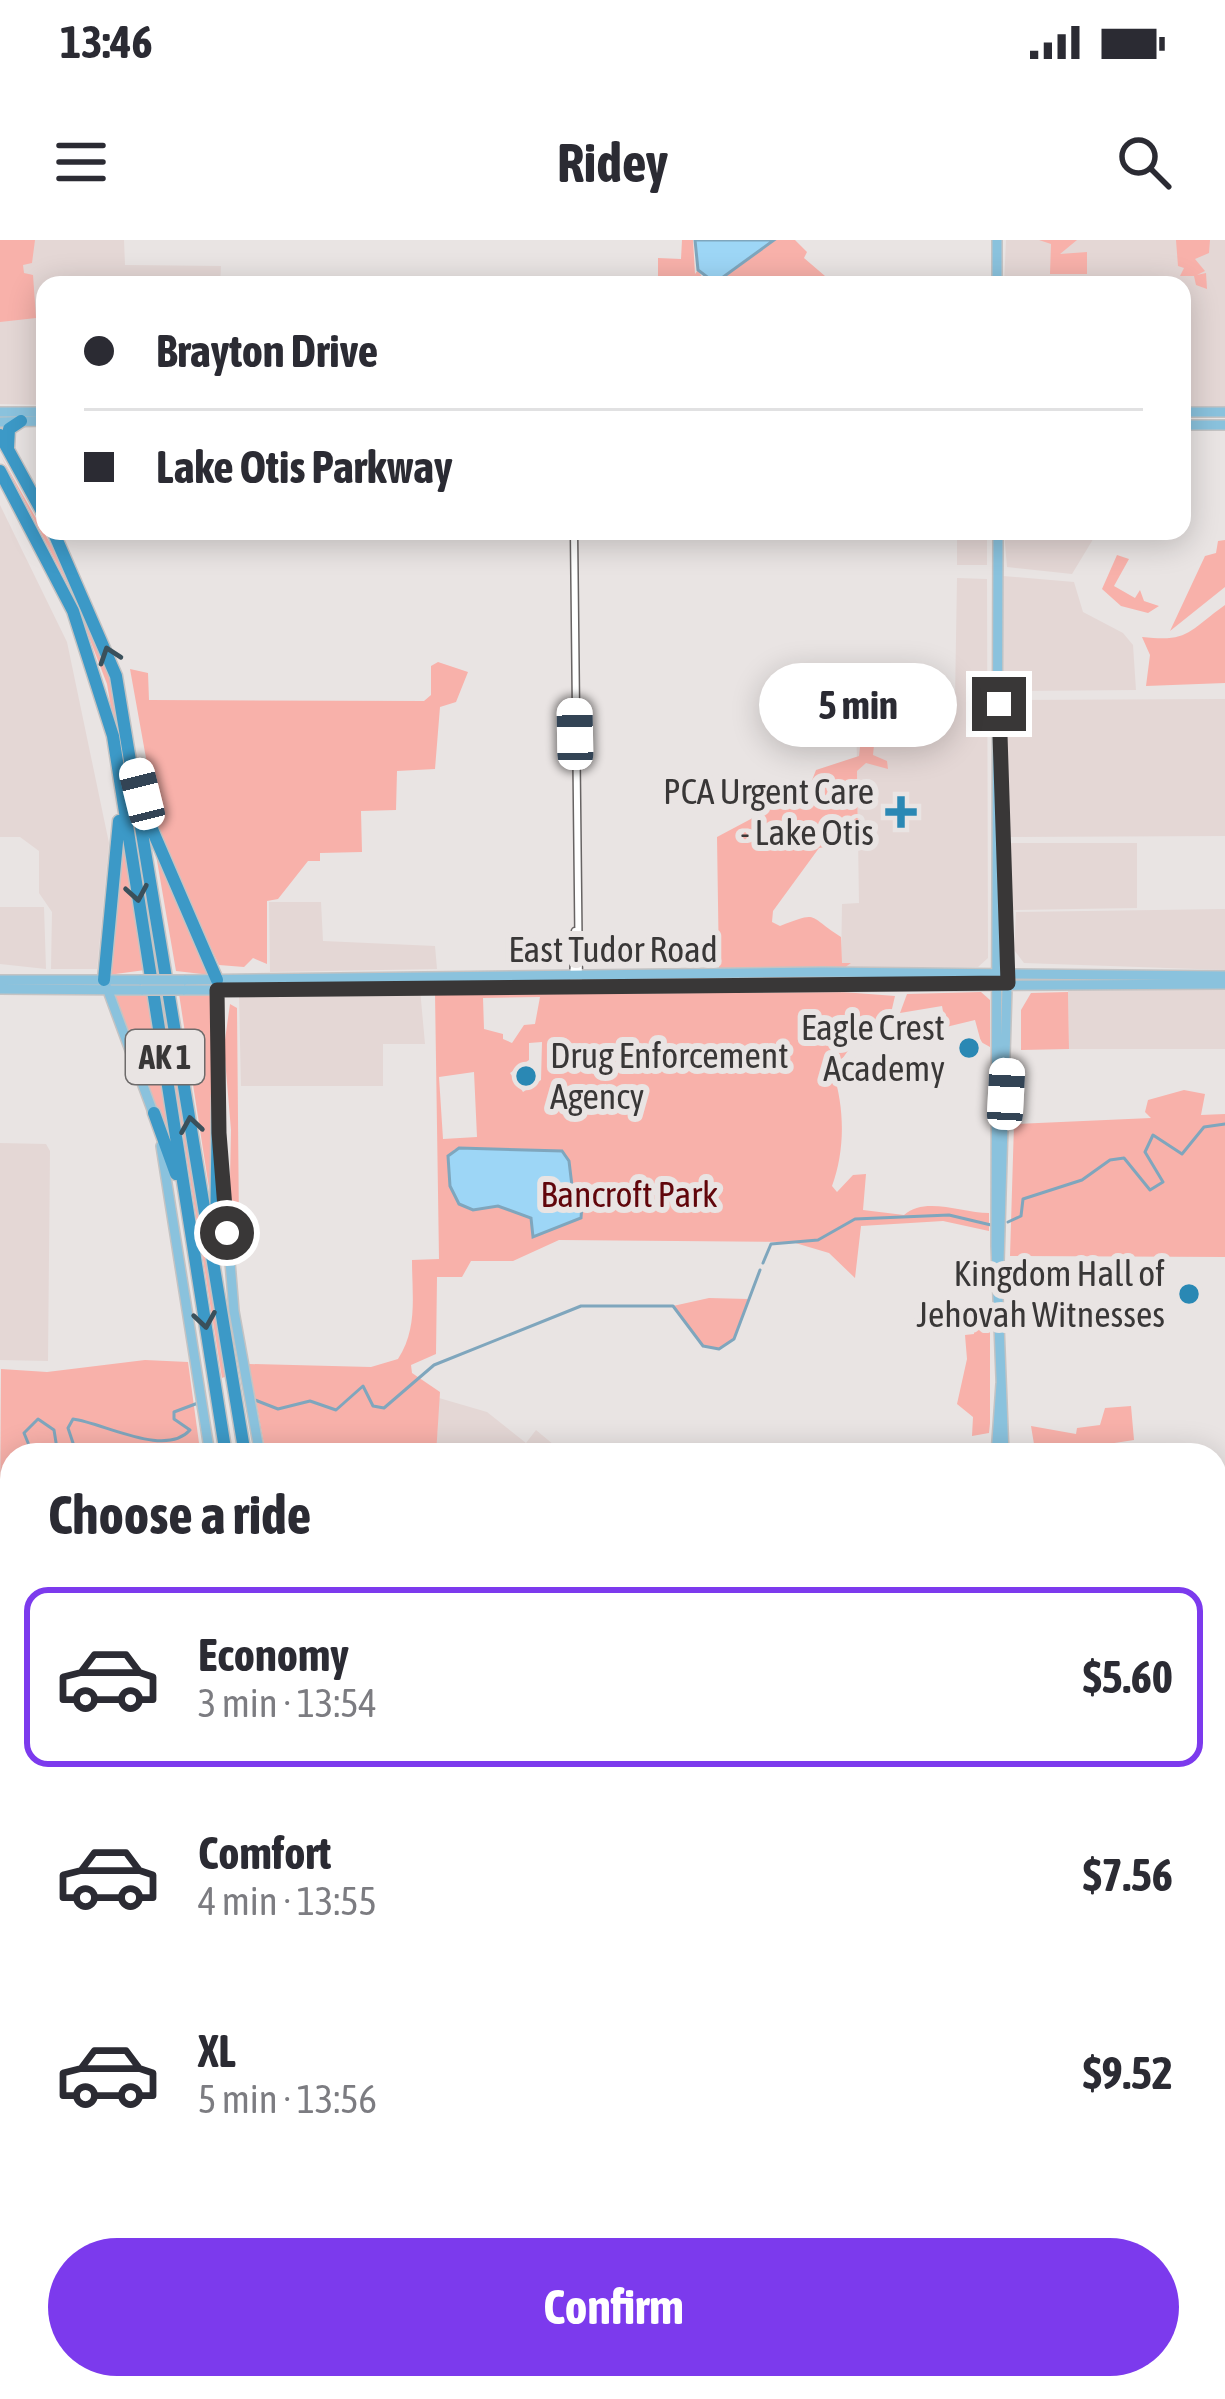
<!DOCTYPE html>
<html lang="en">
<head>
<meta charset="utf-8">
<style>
  body { margin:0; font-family:"Asap Condensed",sans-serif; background:#f7f7f7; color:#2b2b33; height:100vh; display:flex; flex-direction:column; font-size:45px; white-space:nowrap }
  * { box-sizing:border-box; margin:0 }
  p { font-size:39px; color:#7c7c81 }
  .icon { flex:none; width:66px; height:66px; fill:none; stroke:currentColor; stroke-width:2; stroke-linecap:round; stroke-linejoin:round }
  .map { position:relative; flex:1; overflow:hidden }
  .details { position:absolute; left:0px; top:1203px; width:1227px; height:957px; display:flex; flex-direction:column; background:#fff; border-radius:36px 36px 0 0; box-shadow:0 6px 30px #0003 }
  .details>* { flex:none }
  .hud { position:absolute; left:36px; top:36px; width:1155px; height:264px; border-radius:24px; box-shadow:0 6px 30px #0003; display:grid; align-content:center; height:264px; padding:0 48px; background:#fff }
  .end { position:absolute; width:54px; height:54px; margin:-27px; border:15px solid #393737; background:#fff; box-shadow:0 0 0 6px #fff }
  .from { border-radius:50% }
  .bubble { position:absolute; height:84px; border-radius:42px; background:#fff; box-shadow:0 6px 30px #0003; font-size:39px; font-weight:700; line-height:84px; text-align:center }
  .car { position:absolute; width:36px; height:72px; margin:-36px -18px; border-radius:15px; box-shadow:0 0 9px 3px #0007; background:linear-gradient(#fff 24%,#345 0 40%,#fff 0 76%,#345 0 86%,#fff 0) }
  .hud b { display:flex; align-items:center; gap:42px; height:114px; font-size:45px }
  .hud b+b { border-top:3px solid #e1e1e2 }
  .hud i { width:30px; height:30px; background:#2b2b33 }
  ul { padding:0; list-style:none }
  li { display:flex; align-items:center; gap:36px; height:180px; margin:0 24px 18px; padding:0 24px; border:6px solid transparent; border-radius:24px }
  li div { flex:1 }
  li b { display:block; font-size:45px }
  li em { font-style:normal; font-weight:700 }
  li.on { border-color:#7c3aed }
  li>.icon { width:108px; height:108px; stroke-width:1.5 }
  h2 { padding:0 48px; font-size:54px; line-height:144px }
  .action { display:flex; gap:24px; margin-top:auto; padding:24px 48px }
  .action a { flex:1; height:138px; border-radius:72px; background:#7c3aed; color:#fff; font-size:48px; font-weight:700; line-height:138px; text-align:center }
  .status { display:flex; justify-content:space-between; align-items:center; height:84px; padding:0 60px; background:#fff; direction:ltr }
  .status svg { height:33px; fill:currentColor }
  header { display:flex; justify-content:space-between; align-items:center; height:156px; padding:0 48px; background:#fff; font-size:54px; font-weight:700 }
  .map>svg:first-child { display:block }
</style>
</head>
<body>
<div class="status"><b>13:46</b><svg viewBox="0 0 49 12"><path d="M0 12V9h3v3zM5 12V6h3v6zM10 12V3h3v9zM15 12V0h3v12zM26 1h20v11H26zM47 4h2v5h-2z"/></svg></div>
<header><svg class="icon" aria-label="menu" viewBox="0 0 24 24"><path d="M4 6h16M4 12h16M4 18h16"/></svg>Ridey<svg class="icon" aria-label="search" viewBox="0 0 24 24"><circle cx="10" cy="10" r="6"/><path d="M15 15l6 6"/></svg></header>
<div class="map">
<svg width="1225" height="2159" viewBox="0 0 1225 2159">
  <rect width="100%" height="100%" fill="#e9e4e3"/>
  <path fill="#e4d7d5" d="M 0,0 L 124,0 L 125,25 L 221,26 L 220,45 L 45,45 L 45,165 L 0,164 Z
    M 1006,0 L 1225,0 L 1225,169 L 1182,169 L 1182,45 L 1004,45 Z
    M 0,265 L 67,402 L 109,603 L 97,729 L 51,729 L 52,672 L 39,653 L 39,611 L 20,597 L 0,597 Z
    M 957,291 L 987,291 L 987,325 L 957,325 Z
    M 1004,291 L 1098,291 L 1072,334 L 1007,327 Z
    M 1003,336 L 1074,342 L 1083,372 L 1123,393 L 1133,405 L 1136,450 L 1004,451 Z
    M 957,338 L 987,339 L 988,718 L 978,727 L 841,728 L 842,664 L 859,663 L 856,462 L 955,460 Z
    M 1225,459 L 1225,596 L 1006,597 L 1005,460 Z
    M 1007,603 L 1137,603 L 1137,668 L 1011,670 Z
    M 269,662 L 321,662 L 323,701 L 435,706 L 437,729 L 270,732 Z
    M 0,667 L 44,667 L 46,729 L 0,724 Z
    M 1225,669 L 1225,730 L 1024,723 L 1014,710 L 1016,672 Z
    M 420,749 L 425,804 L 383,804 L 383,846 L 241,846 L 239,756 Z
    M 1068,750 L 1225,750 L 1225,809 L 1069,809 Z
    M 0,903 L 46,904 L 50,911 L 48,1121 L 0,1120 Z
    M 439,1158 L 487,1172 L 526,1203 L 536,1190 L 566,1215 L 436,1215 Z
    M 0,1431 L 12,1432 L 12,1577 L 0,1576 Z
    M 0,1588 L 12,1588 L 12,1857 L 0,1857 Z
    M 0,1877 L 12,1877 L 12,2148 L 282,2148 L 282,2159 L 15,2159 L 0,2122 Z"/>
  <path fill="#f8b1aa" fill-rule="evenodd" d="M 0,0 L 35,0 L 32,23 L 23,25 L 24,33 L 33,35 L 36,78 L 0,82 Z
    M 682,0 L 693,0 L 695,34 L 698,30 L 702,37 L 774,0 L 795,0 L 807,12 L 804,18 L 825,36 L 818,45 L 658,45 L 658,18 L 681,19 Z
    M 1077,0 L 1060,14 L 1087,12 L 1087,34 L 1050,34 L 1051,4 L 1039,0 Z
    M 1176,0 L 1210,0 L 1209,13 L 1195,19 L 1205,31 L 1197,35 L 1206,33 L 1207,49 L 1196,45 L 1194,36 L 1180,36 L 1184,28 L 1178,26 Z
    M 0,214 C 38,284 82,351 107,427 C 139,524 146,633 162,734 L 156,734 L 107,444 L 72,353 Z
    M 1225,300 L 1225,347 L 1170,391 L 1205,316 L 1216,313 L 1218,301 Z
    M 1117,315 L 1129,319 L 1114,346 L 1135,358 L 1140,350 L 1144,361 L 1159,366 L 1148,373 L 1121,366 L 1102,349 Z
    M 1225,365 L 1225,443 L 1146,446 L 1150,415 L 1142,397 C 1189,402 1186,393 1225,365 Z
    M 438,422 L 468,432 L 456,462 L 440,467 L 435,529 L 397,531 L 396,570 L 361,571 L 362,612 L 320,613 L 320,621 L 308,621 L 278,659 L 267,661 L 267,724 L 253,718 L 244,727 L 219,725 L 162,607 L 130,429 L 148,433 L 149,460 L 424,461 L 431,455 L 431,426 Z
    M 860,459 L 896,459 L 886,470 L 882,498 L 875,495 L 873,515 L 887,521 L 888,529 L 866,523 L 857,531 L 858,601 L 819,608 L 773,671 L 772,682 L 780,686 C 820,671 806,675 841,697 L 842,723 L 851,723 L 844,728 L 719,729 L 717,597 L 809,548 L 816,530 L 859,516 L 864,471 Z
    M 123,597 L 145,730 L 108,735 Z
    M 155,609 L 211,735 L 176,731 Z
    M 803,749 L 895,756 L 888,786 L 866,785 L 833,832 C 845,869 845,911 832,946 L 837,952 L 853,935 L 866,934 L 863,970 L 904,975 C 925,956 962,973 989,973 L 989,991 L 943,981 L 861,986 L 855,1038 L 829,1013 L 792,1002 L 559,1000 L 513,1021 L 471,1021 L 462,1037 L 437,1037 L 436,1114 L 411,1125 L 412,1133 L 440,1152 L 436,1215 L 266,1215 L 249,1124 L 371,1127 L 398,1119 C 418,1088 412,1056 412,1020 L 439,1019 L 435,753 ZM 483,758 L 540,757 L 535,784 L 524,785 L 512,803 L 503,799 L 503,794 L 484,789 ZM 542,802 L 541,840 L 523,852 L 510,833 L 529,820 L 529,803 ZM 474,832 L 477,897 L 443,899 L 439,837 ZM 455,909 L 562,911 L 572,946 L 584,956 L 581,978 L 533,997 L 530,977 L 498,966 L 470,970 L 459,964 C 449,952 443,920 455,909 Z
    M 981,752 L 990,760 L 990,807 L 981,802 L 975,780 L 946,787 L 942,766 L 900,773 L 907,754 Z
    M 1068,752 L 1069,809 L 1021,810 L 1021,770 L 1031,753 Z
    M 160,753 L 166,753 L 227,1136 L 222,1138 Z
    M 115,754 L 147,754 L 174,917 L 115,758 Z
    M 179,754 L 214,755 L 213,961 L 211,961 Z
    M 230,764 L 237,768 L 239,987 L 229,988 L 231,890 L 224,807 Z
    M 1184,850 L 1205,854 L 1201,875 L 1225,874 L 1225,1017 L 1010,1016 L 1014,884 L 1151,878 L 1145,872 L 1148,860 Z
    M 709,1058 L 748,1059 L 734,1099 L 719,1109 L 703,1106 L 673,1066 Z
    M 973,1069 L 990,1070 L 990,1183 L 989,1193 L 972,1196 L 973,1177 L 957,1164 L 967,1119 L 965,1095 L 974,1094 Z
    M 145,1120 L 188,1122 L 199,1203 L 167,1204 L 155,1215 L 12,1215 L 12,1281 L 0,1280 L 1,1129 L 47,1132 Z
    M 1131,1166 L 1134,1200 L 1108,1204 L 1099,1215 L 1047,1215 L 1045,1204 L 1034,1204 L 1031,1186 L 1076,1194 L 1077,1188 L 1100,1185 L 1105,1168 Z"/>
  <path fill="#9dd6f6" stroke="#7fa6bd" stroke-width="3" d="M 695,0 L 774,0 L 715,43 L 698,30 Z
    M 459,908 L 562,911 L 569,921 L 572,946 L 583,951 L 581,978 L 533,997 L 531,978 L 498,966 L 473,970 L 459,964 L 450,946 L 448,916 Z"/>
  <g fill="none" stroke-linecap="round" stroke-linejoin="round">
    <path stroke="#7fa6bd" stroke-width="3" d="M 1008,982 L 1021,976 L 1023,959 L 1082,940 L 1110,920 L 1124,918 L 1150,950 L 1163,942 L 1145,912 L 1153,895 L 1182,914 L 1204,887 L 1225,884
      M 763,1023 L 771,1004 L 818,1000 L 855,979 L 949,975 L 991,985
      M 255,1160 L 278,1169 L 310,1161 L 336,1170 L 363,1146 L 373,1166 L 384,1168 L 434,1125 L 581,1066 L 673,1066 L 703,1106 L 719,1109 L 734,1099 L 760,1030
      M 33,1215 L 24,1193 L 38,1179 L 54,1190 L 58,1215
      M 67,1215 L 74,1206 L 68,1188 L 73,1179 C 104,1183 165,1218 190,1190 L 174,1179 L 174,1172 L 198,1163
      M 0,1317 L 12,1310"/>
    <defs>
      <path id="minor" d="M 574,291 L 579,744
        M 573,744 L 575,691
        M 286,2148 L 287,2159
        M 338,2148 L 338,2159"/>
      <path id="major" d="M 997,0 L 997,45
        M 0,172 L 45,172
        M 1182,172 L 1225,172
        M 0,182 L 45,181
        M 1182,185 L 1225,185
        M 998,291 L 996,1006 L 1004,1215
        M 998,557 L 1008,713 L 999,1022
        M 0,740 L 141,740
        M 104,740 L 155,878
        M 184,740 L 823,732 L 1225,736
        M 217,743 L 218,859
        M 0,749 L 143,750
        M 183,750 L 1225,744
        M 161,906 L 210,1215
        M 222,923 L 234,1071 L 260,1215
        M 996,1215 L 1001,1144
        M 0,1288 L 12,1288
        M 1215,1856 L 1225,1856
        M 0,1861 L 12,1860
        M 1215,1865 L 1225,1865
        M 0,1869 L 12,1868
        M 0,2146 L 5,2159
        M 1121,2148 L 1125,2159
        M 1130,2148 L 1135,2159"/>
      <path id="highway" d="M 0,195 L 45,277
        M 8,208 L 9,189 L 21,181
        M 0,231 L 73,371 L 113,496 L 226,1215
        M 53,291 L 116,436 L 245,1215
        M 151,587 L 217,740
        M 104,740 L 119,581
        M 154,873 L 176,934
        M 216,998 L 218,856
        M 303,2148 L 304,2159
        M 327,2159 L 327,2148"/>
    </defs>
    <use href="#minor" stroke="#676363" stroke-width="9"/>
    <use href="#major" stroke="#c4c3c3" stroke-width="12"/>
    <use href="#highway" stroke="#c4c3c3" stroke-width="15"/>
    <use href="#minor" stroke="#fff" stroke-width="6"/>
    <use href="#major" stroke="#8ac2dd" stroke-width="9"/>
    <use href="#highway" stroke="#3c99c7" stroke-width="12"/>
    <defs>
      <path id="major-bridge" d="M 141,740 L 184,740
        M 143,750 L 183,750"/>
    </defs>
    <use href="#major-bridge" stroke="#c4c3c3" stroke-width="12" stroke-linecap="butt"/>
    <use href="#major-bridge" stroke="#8ac2dd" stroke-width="9"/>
  </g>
  <defs><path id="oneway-chevron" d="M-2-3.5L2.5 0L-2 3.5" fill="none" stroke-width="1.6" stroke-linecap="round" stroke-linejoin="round" transform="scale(3)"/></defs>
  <g stroke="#3a505b">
    <use href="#oneway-chevron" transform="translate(109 415) rotate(-109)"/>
    <use href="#oneway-chevron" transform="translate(137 653) rotate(80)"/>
    <use href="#oneway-chevron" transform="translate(191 885) rotate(-99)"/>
    <use href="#oneway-chevron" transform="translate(205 1080) rotate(81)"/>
  </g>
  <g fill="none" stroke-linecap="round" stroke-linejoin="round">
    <path stroke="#393737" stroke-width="15" d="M 227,993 L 219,893 L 217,750 L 1008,743 L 999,464"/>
  </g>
  <g fill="#2a88b4" stroke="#e9e4e3" stroke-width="4.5">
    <path d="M895 554h12v12h12v12h-12v12h-12v-12h-12v-12h12z"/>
    <circle cx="969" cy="808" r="12"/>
    <circle cx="526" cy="836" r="12"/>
    <circle cx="1189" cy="1054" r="12"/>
  </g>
  <g text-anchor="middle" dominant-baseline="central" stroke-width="12" stroke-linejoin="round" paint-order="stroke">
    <rect fill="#e9e4e3" stroke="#6e6b6b" stroke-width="3" x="126" y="790" width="78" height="54" rx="9"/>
    <g font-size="33" font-weight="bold" fill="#393737">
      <text x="165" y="817">AK 1</text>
    </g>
    <g font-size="36" fill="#393737" stroke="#e9e4e3" text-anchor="end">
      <text x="874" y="551">PCA Urgent Care<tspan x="874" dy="41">- Lake Otis</tspan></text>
      <text x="945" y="787">Eagle Crest<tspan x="945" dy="41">Academy</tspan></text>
      <text x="550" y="815" text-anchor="start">Drug Enforcement<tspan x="550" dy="41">Agency</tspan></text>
      <text x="1165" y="1033">Kingdom Hall of<tspan x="1165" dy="41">Jehovah Witnesses</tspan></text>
    </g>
    <g font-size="36" fill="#393737" stroke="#e9e4e3">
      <text x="613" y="709">East Tudor Road</text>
    </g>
    <g font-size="36" fill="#61060b" stroke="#e9e4e3">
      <text x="629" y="954">Bancroft Park</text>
    </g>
  </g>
</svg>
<i class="end from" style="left:227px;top:993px"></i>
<i class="end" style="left:999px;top:464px"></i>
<div class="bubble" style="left:759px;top:423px;width:198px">5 min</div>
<i class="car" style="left:575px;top:494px;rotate:359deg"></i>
<i class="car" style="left:142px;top:554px;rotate:346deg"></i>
<i class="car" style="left:1006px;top:854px;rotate:3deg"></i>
<div class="hud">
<b><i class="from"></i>Brayton Drive</b>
<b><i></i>Lake Otis Parkway</b>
</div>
<section class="details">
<h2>Choose a ride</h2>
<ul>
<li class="on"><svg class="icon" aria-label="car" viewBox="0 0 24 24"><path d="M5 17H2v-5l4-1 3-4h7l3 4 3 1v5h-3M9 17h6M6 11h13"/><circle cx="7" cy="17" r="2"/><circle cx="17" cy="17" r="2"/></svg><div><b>Economy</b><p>3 min · 13:54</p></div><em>$5.60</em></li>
<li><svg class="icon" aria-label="car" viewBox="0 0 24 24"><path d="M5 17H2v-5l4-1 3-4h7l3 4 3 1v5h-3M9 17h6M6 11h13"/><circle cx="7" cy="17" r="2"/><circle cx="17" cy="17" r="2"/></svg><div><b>Comfort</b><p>4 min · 13:55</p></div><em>$7.56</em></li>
<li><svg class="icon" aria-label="car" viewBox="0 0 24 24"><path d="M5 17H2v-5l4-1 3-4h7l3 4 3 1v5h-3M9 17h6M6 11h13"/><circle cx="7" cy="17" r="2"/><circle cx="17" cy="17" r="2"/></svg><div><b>XL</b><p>5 min · 13:56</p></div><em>$9.52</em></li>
</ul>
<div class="action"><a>Confirm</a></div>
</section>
</div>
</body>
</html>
